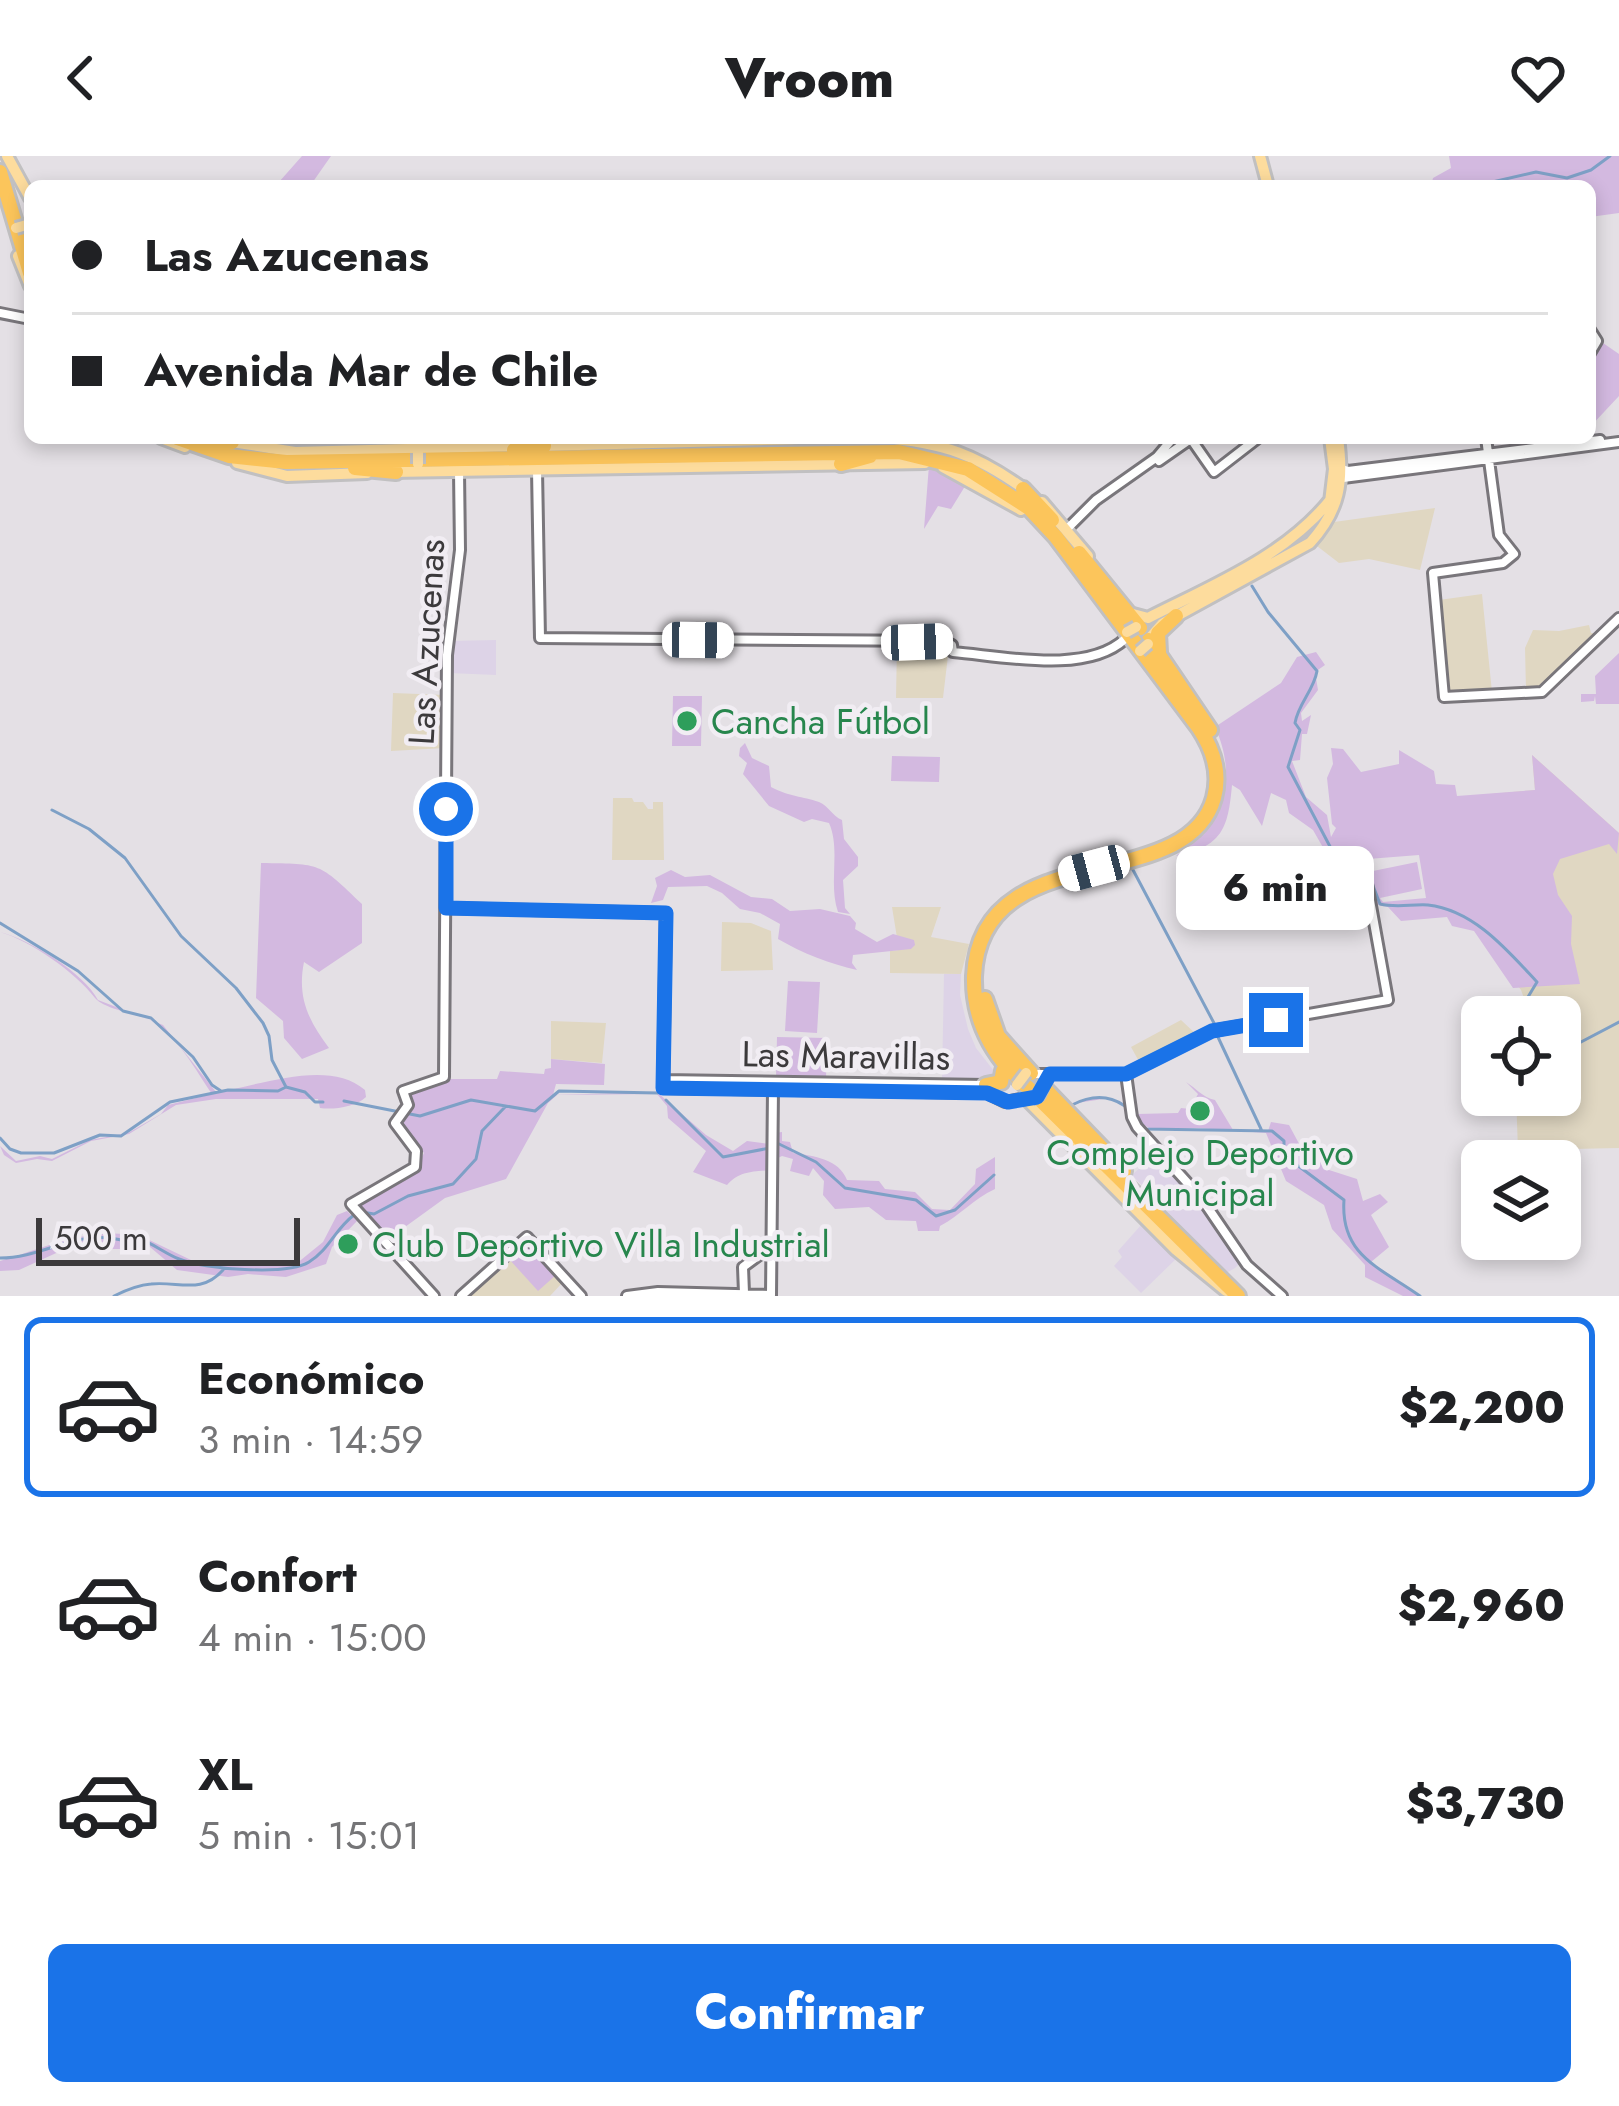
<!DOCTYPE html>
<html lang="es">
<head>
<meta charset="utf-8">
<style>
  body { margin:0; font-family:Jost,sans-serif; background:#f2f2f2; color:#202124; height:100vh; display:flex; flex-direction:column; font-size:45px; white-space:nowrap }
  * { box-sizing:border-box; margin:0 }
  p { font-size:39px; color:#757577 }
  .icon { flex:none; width:66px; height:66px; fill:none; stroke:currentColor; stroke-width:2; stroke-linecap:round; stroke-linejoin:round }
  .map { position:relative; height:1140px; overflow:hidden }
  .drawer { display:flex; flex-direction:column; background:#fff; flex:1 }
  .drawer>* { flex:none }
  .top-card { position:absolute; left:24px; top:24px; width:1572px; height:264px; border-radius:18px; box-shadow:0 6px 18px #0003; display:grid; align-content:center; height:264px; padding:0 48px; background:#fff }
  .buttons { position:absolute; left:1461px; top:840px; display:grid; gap:24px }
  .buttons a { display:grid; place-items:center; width:120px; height:120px; border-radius:18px; background:#fff; box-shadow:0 6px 18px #0003; font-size:60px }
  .scale { position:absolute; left:36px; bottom:30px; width:264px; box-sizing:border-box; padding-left:12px; border:6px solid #3c3a3c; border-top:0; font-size:33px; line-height:42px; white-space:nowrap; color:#3c3a3c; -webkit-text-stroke:9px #f1edf3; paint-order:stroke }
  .end { position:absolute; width:54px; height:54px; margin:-27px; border:15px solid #1a73e8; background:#fff; box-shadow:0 0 0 6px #fff }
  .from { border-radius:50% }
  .bubble { position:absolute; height:84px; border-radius:18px; background:#fff; box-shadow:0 6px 18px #0003; font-size:39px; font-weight:800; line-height:84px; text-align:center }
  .car { position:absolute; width:36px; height:72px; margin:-36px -18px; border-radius:15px; box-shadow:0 0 9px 3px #0007; background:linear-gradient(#fff 24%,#345 0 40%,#fff 0 76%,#345 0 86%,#fff 0) }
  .top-card b { display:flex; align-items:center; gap:42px; height:114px; font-size:45px }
  .top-card b+b { border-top:3px solid #e0e0e0 }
  .top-card i { width:30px; height:30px; background:#202124 }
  ul { padding:21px 0 0; list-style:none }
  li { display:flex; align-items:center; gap:36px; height:180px; margin:0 24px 18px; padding:0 24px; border:6px solid transparent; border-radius:18px }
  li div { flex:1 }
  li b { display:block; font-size:45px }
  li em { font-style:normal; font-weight:800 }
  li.active { border-color:#1a73e8 }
  li>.icon { width:108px; height:108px; stroke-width:1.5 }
  .action { display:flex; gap:24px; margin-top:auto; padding:24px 48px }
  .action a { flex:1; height:138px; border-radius:18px; background:#1a73e8; color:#fff; font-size:48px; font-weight:800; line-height:138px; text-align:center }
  header { display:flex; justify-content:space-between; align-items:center; height:156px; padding:0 48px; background:#fff; font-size:54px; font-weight:800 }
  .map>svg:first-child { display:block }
</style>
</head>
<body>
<header><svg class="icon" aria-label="back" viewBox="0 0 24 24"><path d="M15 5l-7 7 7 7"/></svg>Vroom<svg class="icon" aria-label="heart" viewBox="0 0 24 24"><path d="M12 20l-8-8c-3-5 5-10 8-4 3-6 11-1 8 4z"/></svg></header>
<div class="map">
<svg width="1619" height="1140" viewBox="0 0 1619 1140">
  <rect width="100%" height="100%" fill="#e4e0e5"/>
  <path fill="#ddd3e7" d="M 496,484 L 496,519 L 449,517 L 450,485 Z
    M 944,818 L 961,818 L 960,839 L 968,873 L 976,892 L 994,915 L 994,924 L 942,924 Z
    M 1154,999 L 1201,1046 L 1241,1106 L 1235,1112 L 1226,1117 L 1132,1019 Z
    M 1142,1068 L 1177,1102 L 1141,1137 L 1114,1110 L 1122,1101 L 1118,1095 Z"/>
  <path fill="#e0d7c2" d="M 1435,352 L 1420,414 L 1369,403 L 1339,407 L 1317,390 L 1334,366 Z
    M 1482,438 L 1492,536 L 1447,538 L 1439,444 Z
    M 1589,469 L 1591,477 L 1598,478 L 1540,533 L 1526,534 L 1525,492 L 1533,474 L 1559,475 Z
    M 897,488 L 949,491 L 943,542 L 896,542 Z
    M 393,537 L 445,539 L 445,592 L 391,595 Z
    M 1532,599 L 1619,677 L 1619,992 L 1518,994 L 1516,939 L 1560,939 L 1560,861 L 1517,861 L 1525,845 L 1521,834 L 1384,648 L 1535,634 Z
    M 613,642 L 632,642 L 634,646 L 643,646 L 648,653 L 653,653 L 653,646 L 663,646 L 664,704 L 612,704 Z
    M 892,751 L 941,751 L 931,781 L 969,788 L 961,818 L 890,817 L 890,795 L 899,794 Z
    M 722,766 L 751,767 L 771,775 L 773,814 L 721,815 Z
    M 1181,864 L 1198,880 L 1141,909 L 1131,891 Z
    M 551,865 L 606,867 L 602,907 L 551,903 Z
    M 527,1086 L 563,1126 L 550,1140 L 464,1140 Z"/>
  <path fill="#d3b9e0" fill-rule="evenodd" d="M 302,0 L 331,0 L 310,30 L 281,30 L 279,26 Z
    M 1449,0 L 1619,0 L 1619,57 L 1590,61 L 1590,30 L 1431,30 L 1433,22 L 1451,12 Z
    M 1603,187 L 1619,198 L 1619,240 L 1590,271 L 1590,204 Z
    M 929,309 L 967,327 L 951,353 L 938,350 L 924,373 Z
    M 1316,496 L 1325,509 L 1315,516 L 1318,534 L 1301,557 L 1302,565 L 1311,559 L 1307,578 L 1302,578 L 1300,604 L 1292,605 L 1306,641 L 1327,659 L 1331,681 L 1336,672 L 1332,668 L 1327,622 L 1333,608 L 1331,592 L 1343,593 L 1361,616 L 1399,608 L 1399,594 L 1434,615 L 1436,628 L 1455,629 L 1457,640 L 1535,634 L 1532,599 L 1619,677 L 1617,698 L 1609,688 L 1560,703 L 1553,718 L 1558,739 L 1572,760 L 1571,788 L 1580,828 L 1513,832 L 1474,775 L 1452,770 L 1447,761 L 1401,765 L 1388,751 L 1374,748 L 1367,721 L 1341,723 L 1313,674 L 1289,657 L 1286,644 L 1271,637 L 1262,670 L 1240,634 L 1232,629 C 1228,674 1222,690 1176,700 C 1220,664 1240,627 1215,571 L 1281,527 L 1297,501 ZM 1419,699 L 1426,742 L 1383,746 L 1380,742 L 1422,733 L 1417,706 L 1373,715 L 1367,712 L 1368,703 Z
    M 1619,497 L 1619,548 L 1596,548 L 1595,540 L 1594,545 L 1581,546 L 1581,538 L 1596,538 L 1595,520 Z
    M 673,540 L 702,540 L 701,590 L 672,590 Z
    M 745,587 L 752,602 L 769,610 L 771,631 C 790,641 802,640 819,646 C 829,650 832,660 842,664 L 844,683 L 858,701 L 858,710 L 843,724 L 845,752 L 850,758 L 838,756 C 828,727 841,694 829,667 L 812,663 L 804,666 L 769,650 L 743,618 L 747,607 L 739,600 L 740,592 Z
    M 892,600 L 940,601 L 939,626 L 891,625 Z
    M 261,707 C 322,708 318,706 362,748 L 362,787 L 319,816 L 304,806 C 297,841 308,864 329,892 L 302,903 L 284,882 L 283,865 L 256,842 Z
    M 671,714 L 685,721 L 710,719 L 751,741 L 772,743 L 790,755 L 820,753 L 850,760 L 856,767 L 855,773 L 877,786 L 893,778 L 914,784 L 915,789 L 911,793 L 853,799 L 852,807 L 857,814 C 830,808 802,797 778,783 L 780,768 L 760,757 L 740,753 L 722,737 L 707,730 L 668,731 L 663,744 L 651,747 L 657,730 L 655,722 Z
    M 0,776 C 30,784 83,816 98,844 L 163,869 L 216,936 C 260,930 328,902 365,934 L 366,941 C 356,951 333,954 320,952 L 318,943 L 216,943 L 176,949 L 129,978 L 91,985 L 52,1005 L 37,1003 L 16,1007 L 4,999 L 0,990 L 16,1005 L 40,1000 L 52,1003 L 90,984 L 128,977 L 161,958 L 168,949 L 212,938 C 197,916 177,880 154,866 C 141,858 105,854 95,842 C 75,816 31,785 0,776 Z
    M 788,825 L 820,826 L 817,877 L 785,875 Z
    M 777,881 L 827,882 L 826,922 L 776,921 Z
    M 551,903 L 605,908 L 604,929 L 556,928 L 553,939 L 657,936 L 706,979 L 733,995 L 747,985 L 770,988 L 775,977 L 782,976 L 782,985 L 790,986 L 793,997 C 814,1000 839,1003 847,1024 L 879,1025 L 885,1033 L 915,1036 L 932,1053 L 950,1054 L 975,1028 L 976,1013 L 995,1001 L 995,1033 C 973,1043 961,1059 940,1070 L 939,1075 L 918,1075 L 916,1065 L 886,1064 L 869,1051 L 835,1053 L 823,1039 L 824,1025 L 813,1012 L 809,1020 L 790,1015 L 793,1003 L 782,1000 L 776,1003 L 775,994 L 770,1014 C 752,1016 740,1015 727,1029 L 693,1016 L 706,995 L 668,962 L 667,950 L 657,938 L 557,939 L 548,947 L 506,1023 L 445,1042 L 387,1084 L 366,1059 L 354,1061 L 357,1065 L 332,1091 L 326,1108 L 286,1121 L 248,1118 L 228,1121 L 177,1114 L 150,1091 L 129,1087 L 125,1093 L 65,1093 L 19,1114 L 0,1115 L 0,1105 C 44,1092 79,1074 126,1078 L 128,1086 L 135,1087 L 135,1081 L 143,1081 L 191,1104 L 296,1108 L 323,1086 L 337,1059 L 347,1055 L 352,1060 L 364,1058 L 358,1050 L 414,1017 L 424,997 L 396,963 L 411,949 L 407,936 L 446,923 L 497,923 L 500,915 L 544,918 L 545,913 L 551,912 Z
    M 1186,926 C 1197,933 1202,941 1215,944 L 1233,974 C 1245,972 1257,978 1268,975 L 1271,966 L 1289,969 L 1311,1010 L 1321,1003 L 1329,1014 L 1357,1023 L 1363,1045 L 1380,1038 L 1388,1046 L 1371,1059 L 1389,1091 L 1371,1106 L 1421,1140 L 1403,1140 L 1365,1121 L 1365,1109 L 1332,1073 L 1324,1049 L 1286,1025 L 1266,977 L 1198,972 L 1152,974 L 1141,967 L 1134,955 L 1110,942 L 1070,948 C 1096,940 1117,937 1137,958 L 1178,957 L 1181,952 L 1190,953 L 1198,938 Z
    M 527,1087 L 556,1119 L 538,1135 L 509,1103 Z"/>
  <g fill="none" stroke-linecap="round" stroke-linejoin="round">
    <path stroke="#7ea0c6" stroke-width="3" d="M 1488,27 L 1536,16 L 1567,22 L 1591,14 L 1610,0
      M 1252,430 L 1268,456 L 1317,515 C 1314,534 1298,548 1295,567 L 1300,574 L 1288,611 L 1344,717 L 1367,714 L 1380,748 C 1396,752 1412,748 1428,749 C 1474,754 1508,795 1537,826 L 1516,861
      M 52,654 L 89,673 L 125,702 L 181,780 L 236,832 L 263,867 L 269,880 L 272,904 L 286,931
      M 1132,712 L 1215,869
      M 0,767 L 78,815 L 123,855 L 151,862 L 193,901 L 212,929 L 221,935
      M 1217,879 L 1261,973
      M 1560,897 L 1619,866
      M 666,944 L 723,1001 L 770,992
      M 344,945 L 420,960 L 471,944 L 535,955 L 559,935 L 658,937
      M 1072,949 C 1103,933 1127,944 1145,973 L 1272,975 L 1284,985 L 1284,995 L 1289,1003 L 1344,1044 C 1340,1100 1381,1112 1420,1140
      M 0,982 L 10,993 L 21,997 L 54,997 L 100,979 L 121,980 L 170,946 L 228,934 L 278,935 L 286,931 L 305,936 L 315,946 L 323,946
      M 777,987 L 816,1006 L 845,1032 L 916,1044 L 936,1060 L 955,1054 L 994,1019
      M 362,1056 L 374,1058 L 408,1040 L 453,1028 L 476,1003 L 482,975 L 505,951
      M 137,1082 C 153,1087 164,1097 179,1103 C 203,1113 287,1120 309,1106 C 329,1094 335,1073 354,1059
      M 0,1102 C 45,1102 78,1071 125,1085
      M 114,1140 C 124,1135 139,1129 151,1128 C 179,1125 201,1139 223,1114"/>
    <defs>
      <path id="minor" d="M 0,157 L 30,163
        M 1590,174 L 1597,185 L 1590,197
        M 1486,282 L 1499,379 L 1514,398 L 1503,407 L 1433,417 L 1444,541 L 1542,536 L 1619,462
        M 1191,283 L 1214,316 L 1258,282
        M 1159,305 L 1192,282
        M 1342,313 L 1348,315 L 1600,284
        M 537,314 L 540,482 L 944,485 L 952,489 L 953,496 C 1002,500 1086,519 1125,483
        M 1337,318 L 1343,322 L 1619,286
        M 1068,372 L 1096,344 L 1157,301 L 1173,282
        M 446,752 L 666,757 L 663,932 L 987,937 L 1005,946 L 1025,942
        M 1034,918 L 1126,918 L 1212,875 L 1388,844 L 1366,722
        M 1126,918 L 1132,961 L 1137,971 L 1202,1043 L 1247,1109 L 1282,1140
        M 663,924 L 986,929
        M 744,1137 L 743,1111 L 770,1091
        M 434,1140 L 351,1048 L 415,1011 L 416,995 L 395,967 L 408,949 L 403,935 L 444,921 L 447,499 L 460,394 L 459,315
        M 461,1140 L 527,1081 L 581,1140
        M 627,1140 L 658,1136 L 771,1139 L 773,933"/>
      <path id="major" d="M 7,0 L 30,42
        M 1260,0 L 1268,30
        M 18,100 L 30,130
        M 161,282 L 185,291
        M 881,282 C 943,286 977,299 1027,335
        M 232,286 L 295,296 L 522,290
        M 541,290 L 837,282
        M 237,307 L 287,320 L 367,317
        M 943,311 L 1021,354
        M 392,316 L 925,307
        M 1042,346 L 1088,400
        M 1330,346 L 1334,313 L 1330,282
        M 1133,458 L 1148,462 C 1211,430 1286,400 1331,343
        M 1149,483 L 1162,468 L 1310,387 C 1340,354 1344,325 1338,282
        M 1025,942 L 1176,1094 L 1226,1135"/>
      <path id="highway" d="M 0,16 L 30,117
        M 177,282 L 229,300 L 286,306 L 899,296 L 968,313 L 1029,352 L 1056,381 L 1199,572 C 1213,593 1221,616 1214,642 C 1186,742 980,678 974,820 C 973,855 986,887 1009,913 L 1238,1140
        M 209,282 L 232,286
        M 514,294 L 544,290
        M 841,308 L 870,300
        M 355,312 L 396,316
        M 1023,333 L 1052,364
        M 1079,397 L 1140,472
        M 1149,484 L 1210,574
        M 1159,496 L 1158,477 L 1176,460
        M 985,843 L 998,880 L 1031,917
        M 986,929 L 1001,926 L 1003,915
        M 1043,931 L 1124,1015"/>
    </defs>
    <use href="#minor" stroke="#79767b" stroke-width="14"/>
    <use href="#major" stroke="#c1c0c1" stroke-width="16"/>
    <use href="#highway" stroke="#c1c0c1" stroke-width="20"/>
    <use href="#minor" stroke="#fff" stroke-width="8"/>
    <use href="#major" stroke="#fddc9d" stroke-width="10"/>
    <use href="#highway" stroke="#fcc55b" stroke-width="14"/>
    <defs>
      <path id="major-bridge" d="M 16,72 L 30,68
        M 418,308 L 418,297
        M 1127,476 L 1136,471
        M 1140,495 L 1148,488
        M 1017,929 L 1026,917
        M 1031,943 L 1039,939 L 1043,931"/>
    </defs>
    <use href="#major-bridge" stroke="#c1c0c1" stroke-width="16" stroke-linecap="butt"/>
    <use href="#major-bridge" stroke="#fddc9d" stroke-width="10"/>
  </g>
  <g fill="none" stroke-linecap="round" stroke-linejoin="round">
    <path stroke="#1a73e8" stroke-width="15" d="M 446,653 L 446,752 L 666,757 L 663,932 L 987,937 L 1008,946 L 1037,941 L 1050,918 L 1126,918 L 1212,875 L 1276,864"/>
  </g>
  <g fill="#2e9e5b" stroke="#f1edf3" stroke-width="4.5">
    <circle cx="687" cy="565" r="12"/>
    <circle cx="1200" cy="955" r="12"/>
    <circle cx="348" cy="1088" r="12"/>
  </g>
  <g text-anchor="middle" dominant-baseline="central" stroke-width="9" stroke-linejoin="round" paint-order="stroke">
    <g font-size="36" fill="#3c3a3c" stroke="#f1edf3">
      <text transform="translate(426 486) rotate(-87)">Las Azucenas</text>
      <text transform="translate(846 899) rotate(1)">Las Maravillas</text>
    </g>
    <g font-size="36" fill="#27864d" stroke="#f1edf3" text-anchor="start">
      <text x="711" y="565">Cancha Fútbol</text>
      <text x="1200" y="996" text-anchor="middle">Complejo Deportivo<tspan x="1200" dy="41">Municipal</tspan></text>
      <text x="372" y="1088">Club Deportivo Villa Industrial</text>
    </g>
  </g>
</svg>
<div class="buttons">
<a><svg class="icon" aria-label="locate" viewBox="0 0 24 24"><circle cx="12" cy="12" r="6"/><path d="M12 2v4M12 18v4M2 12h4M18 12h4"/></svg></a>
<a><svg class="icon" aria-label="layers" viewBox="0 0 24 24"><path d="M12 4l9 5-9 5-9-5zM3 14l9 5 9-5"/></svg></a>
</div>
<div class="scale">500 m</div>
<i class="end from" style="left:446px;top:653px"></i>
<i class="end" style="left:1276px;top:864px"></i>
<div class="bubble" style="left:1176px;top:690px;width:198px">6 min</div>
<i class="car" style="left:698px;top:484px;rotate:91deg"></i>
<i class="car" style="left:917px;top:486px;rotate:88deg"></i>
<i class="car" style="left:1094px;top:712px;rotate:255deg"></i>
<div class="top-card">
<b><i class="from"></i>Las Azucenas</b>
<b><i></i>Avenida Mar de Chile</b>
</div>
</div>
<section class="drawer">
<ul>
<li class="active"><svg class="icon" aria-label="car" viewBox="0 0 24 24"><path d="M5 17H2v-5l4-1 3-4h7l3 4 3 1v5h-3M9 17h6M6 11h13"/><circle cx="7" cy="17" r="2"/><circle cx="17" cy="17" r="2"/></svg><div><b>Económico</b><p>3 min · 14:59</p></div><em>$2,200</em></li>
<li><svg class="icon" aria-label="car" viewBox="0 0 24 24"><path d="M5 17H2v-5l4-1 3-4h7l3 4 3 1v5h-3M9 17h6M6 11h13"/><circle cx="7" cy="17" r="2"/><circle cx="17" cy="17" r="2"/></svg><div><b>Confort</b><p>4 min · 15:00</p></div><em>$2,960</em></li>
<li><svg class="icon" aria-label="car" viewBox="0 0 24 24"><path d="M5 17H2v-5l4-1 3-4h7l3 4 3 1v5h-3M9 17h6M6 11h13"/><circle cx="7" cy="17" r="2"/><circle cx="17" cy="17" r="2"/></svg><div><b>XL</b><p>5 min · 15:01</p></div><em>$3,730</em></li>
</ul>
<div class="action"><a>Confirmar</a></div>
</section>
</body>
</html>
